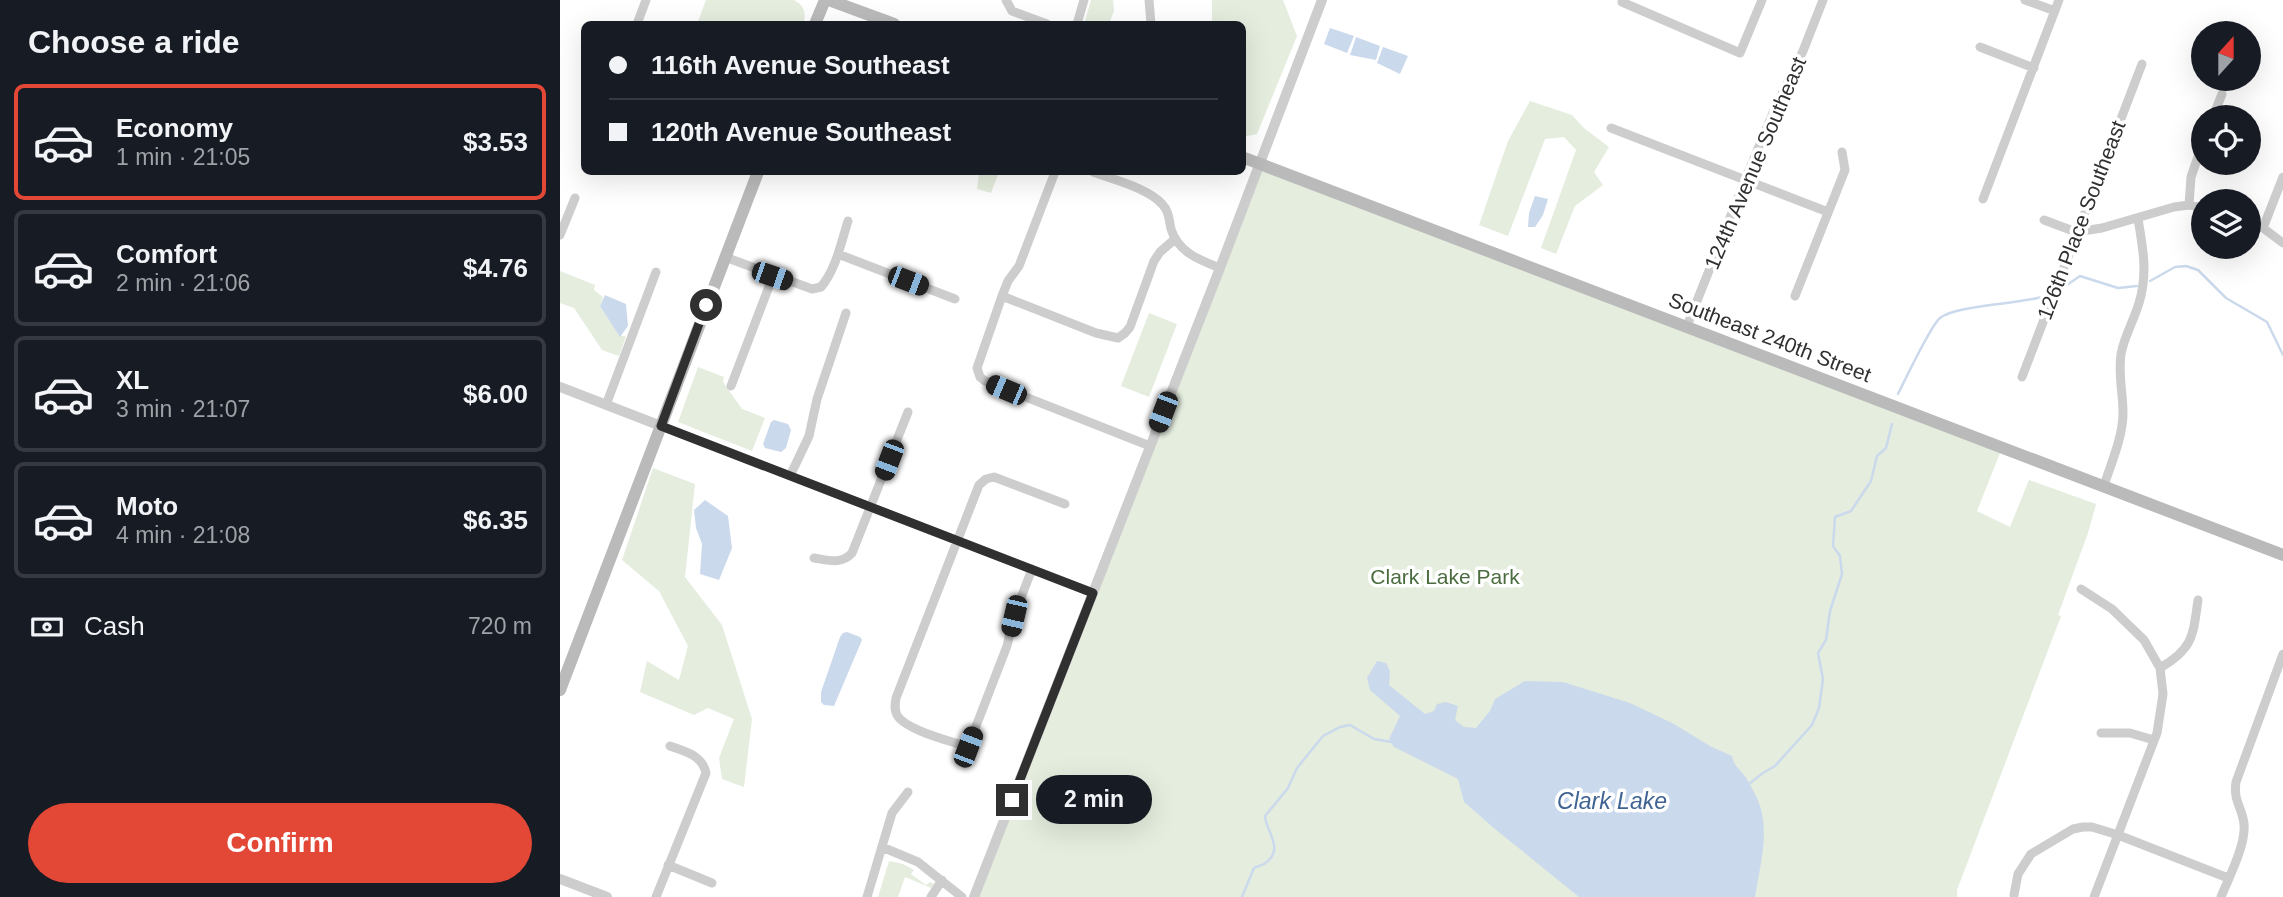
<!DOCTYPE html>
<html lang="en">
<head>
<meta charset="utf-8">
<style>
  body { margin:0; font-family:Helvetica,sans-serif; background:#20242c; color:#f1f3f6; height:100vh; display:flex; flex-direction:column; font-size:26px; white-space:nowrap }
  * { box-sizing:border-box; margin:0 }
  p { font-size:23px; color:#9ea1a6 }
  .icon { flex:none; width:38px; height:38px; fill:none; stroke:currentColor; stroke-width:2; stroke-linecap:round; stroke-linejoin:round }
  .map { position:relative; flex:1; overflow:hidden }
  .sheet { display:flex; flex-direction:column; background:#171b24; width:560px }
  .sheet>* { flex:none }
  .banner { position:absolute; left:21px; top:21px; width:665px; height:154px; border-radius:10px; box-shadow:0 7px 28px #0002; display:grid; align-content:center; height:154px; padding:0 28px; background:#171b24 }
  .needle { width:46px; rotate:21deg }
  .buttons { position:absolute; left:1631px; top:21px; display:grid; gap:14px }
  .buttons a { display:grid; place-items:center; width:70px; height:70px; border-radius:50%; background:#171b24; box-shadow:0 7px 28px #0002; font-size:35px }
  .end { position:absolute; width:32px; height:32px; margin:-16px; border:9px solid #303030; background:#fff; box-shadow:0 0 0 4px #fff }
  .from { border-radius:50% }
  .bubble { position:absolute; height:49px; border-radius:24px; background:#171b24; box-shadow:0 7px 28px #0002; font-size:23px; font-weight:700; line-height:49px; text-align:center }
  .car { position:absolute; width:21px; height:42px; margin:-21px -10px; border-radius:9px; box-shadow:0 0 5px 2px #0007; background:linear-gradient(#222 24%,#8ab4d8 0 40%,#222 0 76%,#8ab4d8 0 86%,#222 0) }
  .banner b { display:flex; align-items:center; gap:24px; height:66px; font-size:26px }
  .banner b+b { border-top:2px solid #363941 }
  .banner i { width:18px; height:18px; background:#f1f3f6 }
  ul { padding:0; list-style:none }
  li { display:flex; align-items:center; gap:21px; height:116px; margin:0 14px 10px; padding:0 14px; border:4px solid #363941; border-radius:10px }
  li div { flex:1 }
  li b { display:block; font-size:26px }
  li em { font-style:normal; font-weight:700 }
  li.selected { border-color:#e34836 }
  li>.icon { width:63px; height:63px; stroke-width:1.5 }
  h2 { padding:0 28px; font-size:32px; line-height:84px }
  .pay { display:flex; align-items:center; gap:18px; height:77px; padding:0 28px; font-size:26px }
  .pay p { margin-inline-start:auto }
  .action { display:flex; gap:14px; margin-top:auto; padding:14px 28px }
  .action a { flex:1; height:80px; border-radius:42px; background:#e34836; color:#fff; font-size:28px; font-weight:700; line-height:80px; text-align:center }
  main { display:flex; flex:1; min-height:0 }
  .map>svg:first-child { display:block }
</style>
</head>
<body>
<main>
<section class="sheet">
<h2>Choose a ride</h2>
<ul>
<li class="selected"><svg class="icon" aria-label="car" viewBox="0 0 24 24"><path d="M5 17H2v-5l4-1 3-4h7l3 4 3 1v5h-3M9 17h6M6 11h13"/><circle cx="7" cy="17" r="2"/><circle cx="17" cy="17" r="2"/></svg><div><b>Economy</b><p>1 min · 21:05</p></div><em>$3.53</em></li>
<li><svg class="icon" aria-label="car" viewBox="0 0 24 24"><path d="M5 17H2v-5l4-1 3-4h7l3 4 3 1v5h-3M9 17h6M6 11h13"/><circle cx="7" cy="17" r="2"/><circle cx="17" cy="17" r="2"/></svg><div><b>Comfort</b><p>2 min · 21:06</p></div><em>$4.76</em></li>
<li><svg class="icon" aria-label="car" viewBox="0 0 24 24"><path d="M5 17H2v-5l4-1 3-4h7l3 4 3 1v5h-3M9 17h6M6 11h13"/><circle cx="7" cy="17" r="2"/><circle cx="17" cy="17" r="2"/></svg><div><b>XL</b><p>3 min · 21:07</p></div><em>$6.00</em></li>
<li><svg class="icon" aria-label="car" viewBox="0 0 24 24"><path d="M5 17H2v-5l4-1 3-4h7l3 4 3 1v5h-3M9 17h6M6 11h13"/><circle cx="7" cy="17" r="2"/><circle cx="17" cy="17" r="2"/></svg><div><b>Moto</b><p>4 min · 21:08</p></div><em>$6.35</em></li>
</ul>
<div class="pay"><svg class="icon" aria-label="cash" viewBox="0 0 24 24"><path d="M3 7h18v10H3z"/><circle cx="12" cy="12" r="2"/></svg>Cash<p>720 m</p></div>
<div class="action"><a>Confirm</a></div>
</section>
<div class="map">
<svg width="1723" height="897" viewBox="0 0 1723 897">
  <rect width="100%" height="100%" fill="#fff"/>
  <path fill="#e4edde" d="M 146,0 L 234,0 C 244,5 247,14 243,24 L 137,24 Z
    M 531,0 L 553,0 L 554,11 L 549,24 L 524,24 Z
    M 652,0 L 723,0 L 737,36 L 697,134 L 683,137 L 682,24 L 652,24 Z
    M 970,101 L 1012,115 L 1024,128 L 1049,147 L 1034,172 L 1043,185 L 1015,206 L 996,254 L 981,248 L 1016,150 L 1004,137 L 985,139 L 948,236 L 919,225 L 948,141 Z
    M 700,163 L 1442,448 L 1417,511 L 1450,527 L 1469,480 L 1536,504 L 1528,533 L 1498,615 L 1501,616 L 1397,890 L 1397,897 L 414,897 Z
    M 419,172 L 439,172 L 431,193 L 417,189 Z
    M 0,271 L 35,285 L 34,290 L 43,297 L 40,306 L 60,336 L 66,336 L 59,356 L 42,350 L 14,308 L 0,303 Z
    M 589,313 L 617,324 L 589,397 L 561,386 Z
    M 138,367 L 164,377 L 163,382 L 182,409 L 205,418 L 192,451 L 118,422 Z
    M 93,468 L 135,484 L 125,577 L 162,625 L 192,719 L 184,787 L 162,779 L 159,758 L 174,719 L 148,708 L 134,715 L 80,692 L 87,661 L 119,680 L 128,646 L 99,591 L 62,560 Z
    M 329,861 L 343,864 L 354,870 L 351,874 L 366,885 L 370,882 L 374,884 L 371,888 L 345,877 L 338,897 L 318,897 Z"/>
  <path fill="#cbd9ec" d="M 770,28 L 794,36 L 787,53 L 764,44 Z
    M 796,37 L 820,46 L 816,60 L 790,55 Z
    M 823,47 L 848,56 L 840,74 L 817,63 Z
    M 975,196 L 988,199 L 983,215 L 975,227 L 968,227 L 969,213 Z
    M 45,295 L 66,304 L 68,326 L 60,337 L 40,306 Z
    M 214,420 L 228,424 L 231,430 L 226,448 L 221,452 L 205,448 L 203,444 L 211,422 Z
    M 145,500 L 168,516 L 172,548 L 159,580 L 140,574 L 142,544 L 136,528 L 134,510 Z
    M 287,632 L 300,637 L 302,640 L 274,706 L 264,705 L 261,702 L 261,692 L 280,637 L 283,633 Z
    M 817,661 L 826,663 L 830,671 L 829,685 L 865,714 L 874,711 L 877,704 L 886,702 L 898,706 L 895,720 L 904,727 L 916,728 L 930,711 L 935,699 L 965,681 L 1003,682 L 1070,703 L 1114,724 L 1150,746 L 1172,756 C 1174,767 1181,770 1187,779 C 1190,785 1194,792 1197,798 C 1211,829 1200,865 1195,897 L 1019,897 L 935,829 L 904,802 L 898,779 L 834,747 L 829,739 L 840,716 L 810,690 L 807,678 Z"/>
  <g fill="none" stroke-linecap="round" stroke-linejoin="round">
    <path stroke="#cbd9ec" stroke-width="2.5" d="M 1590,281 L 1615,267 L 1626,266 L 1638,270 L 1666,298 L 1707,322 L 1723,355
      M 1501,289 L 1520,276 L 1558,288 L 1577,286
      M 1338,394 C 1345,380 1371,325 1380,318 C 1396,305 1461,304 1486,296
      M 1189,784 L 1203,773 L 1215,766 L 1252,725 L 1259,708 L 1263,679 L 1258,653 L 1266,640 L 1270,611 L 1282,574 L 1280,556 L 1273,546 L 1275,517 L 1291,511 L 1311,481 L 1317,456 L 1326,448 L 1332,424
      M 682,897 L 694,868 C 697,866 701,866 704,864 C 726,850 706,832 705,816 L 728,788 L 737,768 L 763,736 L 780,727 L 790,725 L 814,739 L 831,742"/>
    <path stroke="#cdcdcd" stroke-width="9" d="M 446,0 L 452,11 L 487,24
      M 589,0 L 591,24
      M 1465,0 L 1495,11
      M 1062,2 L 1180,53 L 1202,0
      M 77,24 L 86,0
      M 517,24 L 524,0
      M 1420,47 L 1474,68
      M 1653,117 L 1662,94
      M 1051,128 L 1268,212
      M 495,172 L 459,266 L 448,281 L 442,296 L 417,368 L 420,377 L 425,381 L 590,446
      M 533,172 C 554,180 588,188 602,204 C 609,211 609,220 611,229 C 618,252 639,260 660,268
      M 1423,199 L 1499,0
      M 1629,205 L 1631,177 L 1643,142
      M 1484,220 L 1516,232 L 1542,228 L 1614,207 L 1629,205 L 1643,207
      M 1689,223 L 1703,228 L 1723,243
      M 1703,228 L 1723,177
      M 0,235 L 15,198
      M 278,254 L 395,299
      M 165,257 L 252,289 L 261,287 C 276,269 281,243 288,221
      M 442,296 L 536,333 L 558,338 L 565,333 L 570,327 L 594,261 L 600,252 L 615,239
      M 1235,296 L 1285,170 L 1282,152
      M 1127,326 L 1185,180 L 1215,108 L 1243,51 L 1263,0
      M 1462,377 L 1582,64
      M 171,386 L 213,276
      M 46,405 L 96,272
      M 101,426 L 533,593
      M 230,476 L 249,436 L 257,399 L 286,313
      M 1544,486 C 1551,463 1563,437 1563,413 C 1563,393 1558,374 1561,354 C 1564,337 1574,320 1579,303 C 1588,274 1583,248 1578,219
      M 254,558 C 268,560 281,565 292,553 L 348,412
      M 472,569 L 454,616 L 447,646 L 408,747 C 391,741 345,730 337,715 C 334,709 335,704 336,698 L 419,485 L 426,479 L 434,477 L 505,504
      M 1521,589 L 1552,609 L 1584,640 L 1600,668 L 1603,694 L 1597,733 L 1534,897
      M 1600,668 C 1633,649 1633,636 1638,600
      M 1541,733 L 1570,733 L 1594,740
      M 322,847 L 358,862 L 402,897
      M 108,865 L 152,883
      M 1454,895 L 1458,874 L 1471,854 L 1513,829 L 1523,827 L 1532,827 L 1558,835 L 1668,878
      M 96,897 L 146,773 C 142,755 126,752 110,746
      M 307,897 L 332,813 L 348,792
      M 371,897 L 382,880
      M 1661,897 C 1669,877 1686,845 1684,824 C 1682,807 1673,801 1676,782 L 1723,654"/>
    <path stroke="#cdcdcd" stroke-width="10" d="M 0,387 L 101,426
      M 0,879 L 47,897
      M 414,897 L 660,268 L 762,0"/>
    <path stroke="#bababa" stroke-width="12" d="M 269,0 L 334,24
      M 255,24 L 265,0
      M 682,157 L 1723,555
      M 0,690 L 198,172"/>
  </g>
  <g fill="none" stroke-linecap="round" stroke-linejoin="round">
    <path stroke="#303030" stroke-width="9" d="M 146,305 L 101,426 L 533,593 L 452,800"/>
  </g>
  <g text-anchor="middle" dominant-baseline="central" stroke-width="7" stroke-linejoin="round" paint-order="stroke">
    <g font-size="21" fill="#303030" stroke="#fff">
      <text transform="translate(1195 163) rotate(-67)">124th Avenue Southeast</text>
      <text transform="translate(1521 220) rotate(-69)">126th Place Southeast</text>
      <text transform="translate(1210 337) rotate(21)">Southeast 240th Street</text>
    </g>
    <g font-size="21" fill="#4b6c3e" stroke="#fff">
      <text x="885" y="576">Clark Lake Park</text>
    </g>
    <g font-size="23" font-style="italic" fill="#3f6392" stroke="#fff">
      <text x="1052" y="801">Clark Lake</text>
    </g>
  </g>
</svg>
<div class="buttons">
<a><svg class="needle" viewBox="-14 -14 28 28"><path d="M0-13l5 13h-10z" fill="#e53935"/><path d="M0 13l5-13h-10z" fill="#9ea1a6"/></svg></a>
<a><svg class="icon" aria-label="locate" viewBox="0 0 24 24"><circle cx="12" cy="12" r="6"/><path d="M12 2v4M12 18v4M2 12h4M18 12h4"/></svg></a>
<a><svg class="icon" aria-label="layers" viewBox="0 0 24 24"><path d="M12 4l9 5-9 5-9-5zM3 14l9 5 9-5"/></svg></a>
</div>
<i class="end from" style="left:146px;top:305px"></i>
<i class="end" style="left:452px;top:800px"></i>
<div class="bubble" style="left:476px;top:775px;width:116px">2 min</div>
<i class="car" style="left:212px;top:276px;rotate:109deg"></i>
<i class="car" style="left:348px;top:281px;rotate:111deg"></i>
<i class="car" style="left:446px;top:390px;rotate:293deg"></i>
<i class="car" style="left:603px;top:412px;rotate:201deg"></i>
<i class="car" style="left:329px;top:460px;rotate:201deg"></i>
<i class="car" style="left:454px;top:616px;rotate:193deg"></i>
<i class="car" style="left:408px;top:747px;rotate:21deg"></i>
<div class="banner">
<b><i class="from"></i>116th Avenue Southeast</b>
<b><i></i>120th Avenue Southeast</b>
</div>
</div>
</main>
</body>
</html>
